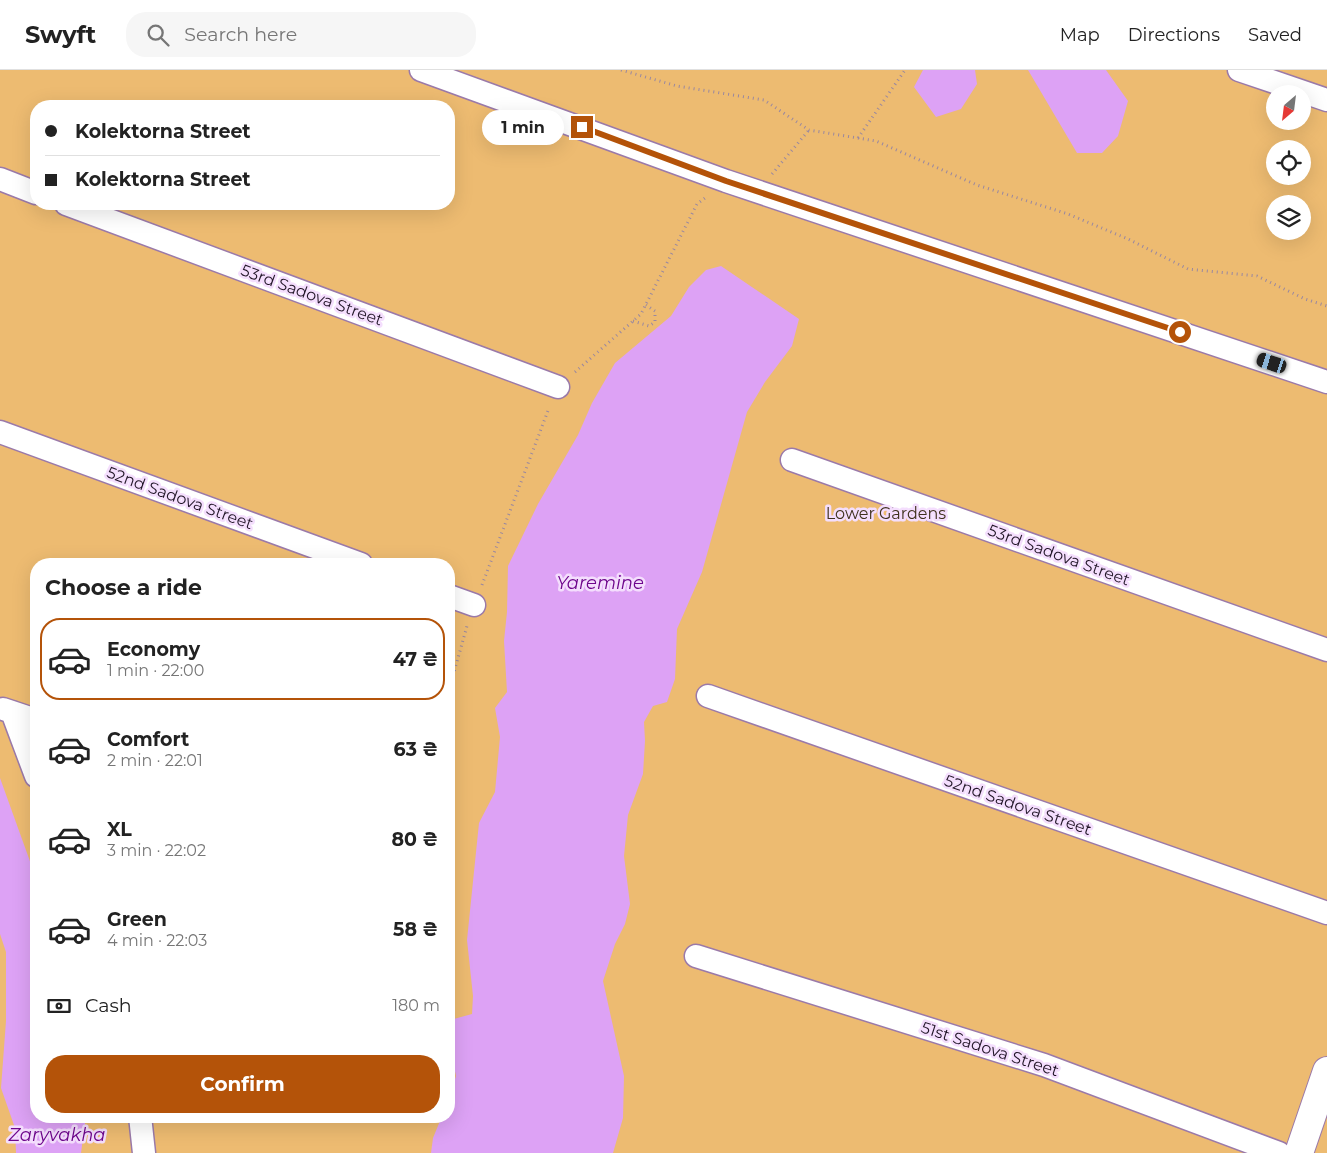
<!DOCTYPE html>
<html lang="en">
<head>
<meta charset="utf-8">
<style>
  body { margin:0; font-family:Montserrat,sans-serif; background:#f6f6f6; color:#222; height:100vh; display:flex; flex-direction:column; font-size:19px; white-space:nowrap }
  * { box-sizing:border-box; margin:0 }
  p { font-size:16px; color:#767676 }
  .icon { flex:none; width:28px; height:28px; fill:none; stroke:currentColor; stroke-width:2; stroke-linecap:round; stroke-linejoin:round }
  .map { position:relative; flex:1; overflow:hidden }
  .drawer { position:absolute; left:30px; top:488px; width:425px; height:565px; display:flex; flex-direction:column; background:#fff; border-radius:20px; box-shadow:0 5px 20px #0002 }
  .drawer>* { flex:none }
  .hud { position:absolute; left:30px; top:30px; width:425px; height:110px; border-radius:20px; box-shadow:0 5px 20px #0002; display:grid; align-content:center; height:110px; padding:0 15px; background:#fff }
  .needle { width:32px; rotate:208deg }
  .fabs { position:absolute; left:1266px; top:15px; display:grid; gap:10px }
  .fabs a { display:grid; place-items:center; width:45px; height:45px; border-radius:50%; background:#fff; box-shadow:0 5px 20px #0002; font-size:25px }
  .end { position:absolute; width:22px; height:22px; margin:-11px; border:6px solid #b45309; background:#fff; box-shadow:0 0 0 2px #fff }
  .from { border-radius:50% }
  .bubble { position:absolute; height:35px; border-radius:18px; background:#fff; box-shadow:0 5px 20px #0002; font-size:16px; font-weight:700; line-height:35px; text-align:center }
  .car { position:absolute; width:15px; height:30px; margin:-15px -8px; border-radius:6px; box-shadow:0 0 4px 1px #0007; background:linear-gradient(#222 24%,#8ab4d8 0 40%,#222 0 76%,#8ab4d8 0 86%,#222 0) }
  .hud b { display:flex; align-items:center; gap:18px; height:48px; font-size:19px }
  .hud b+b { border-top:1px solid #e0e0e0 }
  .hud i { width:12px; height:12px; background:#222 }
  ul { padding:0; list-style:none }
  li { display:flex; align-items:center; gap:15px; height:82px; margin:0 10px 8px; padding:0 5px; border:2px solid transparent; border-radius:20px }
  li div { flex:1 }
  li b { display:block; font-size:19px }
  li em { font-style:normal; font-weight:700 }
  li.active { border-color:#b45309 }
  li>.icon { width:45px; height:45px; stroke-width:1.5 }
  h2 { padding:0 15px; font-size:22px; line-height:60px }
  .pay { display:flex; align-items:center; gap:12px; height:55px; padding:0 15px; font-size:19px }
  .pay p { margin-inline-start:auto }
  .button { display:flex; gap:10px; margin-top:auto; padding:10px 15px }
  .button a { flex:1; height:58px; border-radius:20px; background:#b45309; color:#fff; font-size:20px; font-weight:700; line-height:58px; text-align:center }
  header { display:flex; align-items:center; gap:30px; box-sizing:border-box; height:70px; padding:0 25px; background:#fff; border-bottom:1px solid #e0e0e0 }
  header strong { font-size:24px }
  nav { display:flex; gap:28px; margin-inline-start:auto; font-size:18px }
  .search { width:350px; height:45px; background:#f6f6f6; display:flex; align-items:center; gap:12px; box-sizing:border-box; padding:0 18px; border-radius:20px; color:#767676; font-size:19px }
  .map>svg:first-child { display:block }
</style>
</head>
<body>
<header>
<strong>Swyft</strong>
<div class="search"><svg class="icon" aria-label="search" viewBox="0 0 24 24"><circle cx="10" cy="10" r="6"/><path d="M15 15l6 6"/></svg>Search here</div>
<nav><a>Map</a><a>Directions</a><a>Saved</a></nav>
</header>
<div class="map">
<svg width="1327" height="1083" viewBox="0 0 1327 1083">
  <rect width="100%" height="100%" fill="#f4defd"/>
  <path fill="#edbb71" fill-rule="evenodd" d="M 0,0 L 1327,0 L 1327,1083 L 0,1083 ZM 1275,24 L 1302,24 L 1302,51 L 1275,51 ZM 36,36 L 449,36 L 449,134 L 36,134 ZM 1275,79 L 1302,79 L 1302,106 L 1275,106 ZM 1275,134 L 1302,134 L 1302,161 L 1275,161 ZM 36,494 L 449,494 L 449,1046 L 36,1046 Z"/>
  <path fill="#dda2f5" d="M 923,0 L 975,0 L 977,14 L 961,39 L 936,47 L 914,17 Z
    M 1028,0 L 1106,0 L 1128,31 L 1118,66 L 1102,83 L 1077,83 Z
    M 721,196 L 799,249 L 792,276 L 765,312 L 747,342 L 702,502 L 677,559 L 675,609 L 667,632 L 653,636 L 644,652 L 645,671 L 643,704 L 628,745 L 624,786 L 630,834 L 625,854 L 615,874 L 603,911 L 624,1006 L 623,1048 L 613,1083 L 431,1083 L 433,1068 L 442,1046 L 449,1046 L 449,1027 L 456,1006 L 449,973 L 450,950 L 472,944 L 473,926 L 467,870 L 479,753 L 495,722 L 500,667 L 495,638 L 507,622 L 504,571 L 507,542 L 508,496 L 538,434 L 578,365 L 592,333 L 615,293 L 671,246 L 689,217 L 706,200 Z
    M 0,708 L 36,808 L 36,1046 L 86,1046 L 81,1083 L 16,1083 L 15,1058 L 1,1018 L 6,951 L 6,882 L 0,864 Z"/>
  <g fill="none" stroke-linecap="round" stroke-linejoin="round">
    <defs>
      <path id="street" d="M 421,0 L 726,111 L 1327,312
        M 1239,0 L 1327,30
        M 0,109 L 36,123
        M 66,134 L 558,317
        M 0,362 L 361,494
        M 792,390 L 1327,580
        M 449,526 L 474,535
        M 708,626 L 1327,843
        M 3,639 L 36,650
        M 12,642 L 36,706
        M 696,886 L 1044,995 L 1279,1083
        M 140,1046 L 144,1083"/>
      <path id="secondary" d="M 1299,1083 L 1327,1001"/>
    </defs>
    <use href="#street" stroke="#9b7aa9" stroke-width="25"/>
    <use href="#secondary" stroke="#9b7aa9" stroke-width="30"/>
    <path stroke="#9987a0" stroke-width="3" stroke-dasharray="1 4" stroke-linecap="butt" d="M 621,0 L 677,16 L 764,30 L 809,60 L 876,71 L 977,115 L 1068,144 L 1128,169 L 1188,199 L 1257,206 L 1305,229 L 1327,236
      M 858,68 L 905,0
      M 772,104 L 809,60
      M 633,251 L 649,256 L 655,252 L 655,241 L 646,235
      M 575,302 L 641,244 L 697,134 L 705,128
      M 482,515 L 549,338
      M 449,620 L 467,556"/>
    <use href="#street" stroke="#fff" stroke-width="22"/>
    <use href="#secondary" stroke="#fff" stroke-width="28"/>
  </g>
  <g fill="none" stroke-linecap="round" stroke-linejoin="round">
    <path stroke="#b45309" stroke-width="6" d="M 582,57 L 726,111 L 1180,262"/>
  </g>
  <g text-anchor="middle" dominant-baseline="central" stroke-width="5" stroke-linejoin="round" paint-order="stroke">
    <g font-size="16" fill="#201426" stroke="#f4defd">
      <text transform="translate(312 225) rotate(20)">53rd Sadova Street</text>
      <text transform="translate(180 428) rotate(20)">52nd Sadova Street</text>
      <text transform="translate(1059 485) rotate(20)">53rd Sadova Street</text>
      <text transform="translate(1018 735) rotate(19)">52nd Sadova Street</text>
      <text transform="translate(990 979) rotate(18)">51st Sadova Street</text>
    </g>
    <g font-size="16" fill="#3f311d" stroke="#f4defd">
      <text x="886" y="443">Lower Gardens</text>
    </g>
    <g font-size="18" font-style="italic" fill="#6e068c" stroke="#f4defd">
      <text x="600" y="513">Yaremine</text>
      <text x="57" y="1065">Zaryvakha</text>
    </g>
  </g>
</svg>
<div class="fabs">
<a><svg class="needle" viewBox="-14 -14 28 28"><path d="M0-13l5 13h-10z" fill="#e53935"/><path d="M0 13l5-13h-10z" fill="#767676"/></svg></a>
<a><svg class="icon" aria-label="locate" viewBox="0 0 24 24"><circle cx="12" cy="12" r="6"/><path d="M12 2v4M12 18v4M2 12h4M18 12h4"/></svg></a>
<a><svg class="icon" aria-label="layers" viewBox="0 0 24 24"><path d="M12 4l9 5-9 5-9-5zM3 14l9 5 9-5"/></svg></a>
</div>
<i class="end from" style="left:1180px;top:262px"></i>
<i class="end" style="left:582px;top:57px"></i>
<div class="bubble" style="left:482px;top:40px;width:82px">1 min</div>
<i class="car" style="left:1272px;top:293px;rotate:288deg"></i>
<div class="hud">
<b><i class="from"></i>Kolektorna Street</b>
<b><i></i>Kolektorna Street</b>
</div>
<section class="drawer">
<h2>Choose a ride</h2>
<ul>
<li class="active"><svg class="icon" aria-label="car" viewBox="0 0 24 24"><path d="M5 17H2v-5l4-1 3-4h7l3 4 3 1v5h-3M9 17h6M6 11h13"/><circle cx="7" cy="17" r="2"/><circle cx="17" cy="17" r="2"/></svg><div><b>Economy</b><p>1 min · 22:00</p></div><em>47 ₴</em></li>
<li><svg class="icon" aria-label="car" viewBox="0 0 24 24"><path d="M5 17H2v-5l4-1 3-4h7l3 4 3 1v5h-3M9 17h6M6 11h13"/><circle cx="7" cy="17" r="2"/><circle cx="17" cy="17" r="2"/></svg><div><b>Comfort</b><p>2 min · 22:01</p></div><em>63 ₴</em></li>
<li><svg class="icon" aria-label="car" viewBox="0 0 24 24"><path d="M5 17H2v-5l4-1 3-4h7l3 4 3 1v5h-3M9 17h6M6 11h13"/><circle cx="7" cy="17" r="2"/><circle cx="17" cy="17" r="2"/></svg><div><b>XL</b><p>3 min · 22:02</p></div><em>80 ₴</em></li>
<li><svg class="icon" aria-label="car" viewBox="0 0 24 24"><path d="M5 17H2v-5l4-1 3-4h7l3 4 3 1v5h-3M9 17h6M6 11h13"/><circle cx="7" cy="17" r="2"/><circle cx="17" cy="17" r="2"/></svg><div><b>Green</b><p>4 min · 22:03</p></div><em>58 ₴</em></li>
</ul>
<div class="pay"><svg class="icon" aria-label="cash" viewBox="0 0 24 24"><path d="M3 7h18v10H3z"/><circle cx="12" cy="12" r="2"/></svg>Cash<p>180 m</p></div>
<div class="button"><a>Confirm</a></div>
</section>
</div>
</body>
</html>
